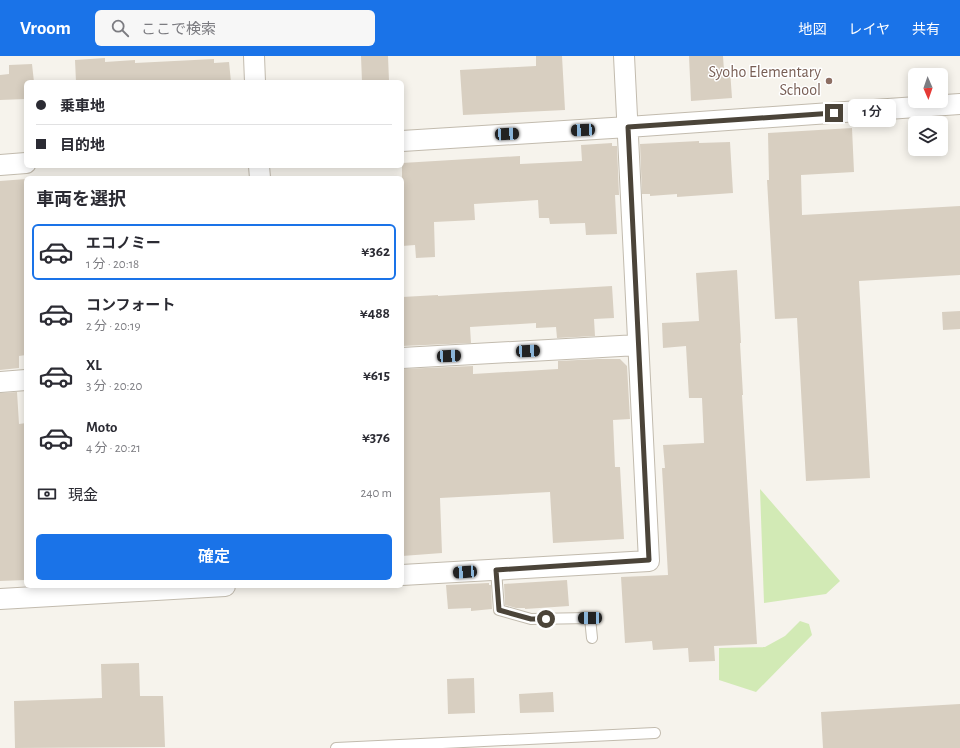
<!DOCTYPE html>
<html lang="ja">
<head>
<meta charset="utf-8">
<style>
  body { margin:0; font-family:"Alegreya Sans","Noto Sans JP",sans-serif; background:#f7f7f7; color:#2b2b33; height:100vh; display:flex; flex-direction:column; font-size:15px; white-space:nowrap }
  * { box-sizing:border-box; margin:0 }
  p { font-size:13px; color:#7c7c81 }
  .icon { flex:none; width:22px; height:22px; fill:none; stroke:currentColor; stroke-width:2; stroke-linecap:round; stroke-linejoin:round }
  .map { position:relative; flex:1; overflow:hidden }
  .side { position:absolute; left:24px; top:120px; width:380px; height:412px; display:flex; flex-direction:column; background:#fff; border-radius:6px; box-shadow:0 2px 10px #0003 }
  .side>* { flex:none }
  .banner { position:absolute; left:24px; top:24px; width:380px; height:88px; border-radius:6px; box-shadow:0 2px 10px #0003; display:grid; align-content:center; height:88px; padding:0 12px; background:#fff }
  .needle { width:26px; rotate:178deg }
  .buttons { position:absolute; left:908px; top:12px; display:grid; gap:8px }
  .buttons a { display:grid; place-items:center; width:40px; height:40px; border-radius:6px; background:#fff; box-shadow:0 2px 10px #0003; font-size:20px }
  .end { position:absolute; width:18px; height:18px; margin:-9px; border:5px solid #4b4439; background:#fff; box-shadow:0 0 0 2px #fff }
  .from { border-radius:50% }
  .bubble { position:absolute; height:28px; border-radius:6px; background:#fff; box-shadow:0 2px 10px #0003; font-size:13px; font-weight:600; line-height:28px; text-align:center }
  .car { position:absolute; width:12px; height:24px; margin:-12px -6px; border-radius:5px; box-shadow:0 0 3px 1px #0007; background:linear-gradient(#222 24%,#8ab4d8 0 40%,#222 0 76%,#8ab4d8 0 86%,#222 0) }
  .banner b { display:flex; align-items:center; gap:14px; height:38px; font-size:15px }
  .banner b+b { border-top:1px solid #e1e1e2 }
  .banner i { width:10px; height:10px; background:#2b2b33 }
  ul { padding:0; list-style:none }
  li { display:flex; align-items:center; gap:12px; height:56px; margin:0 8px 6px; padding:0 4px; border:2px solid transparent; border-radius:6px }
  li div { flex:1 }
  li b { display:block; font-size:15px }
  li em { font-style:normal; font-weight:600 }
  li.active { border-color:#1a73e8 }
  li>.icon { width:36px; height:36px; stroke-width:1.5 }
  h2 { padding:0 12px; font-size:18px; line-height:48px }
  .pay { display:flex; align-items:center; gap:10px; height:44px; padding:0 12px; font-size:15px }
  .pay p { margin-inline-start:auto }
  .action { display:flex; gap:8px; margin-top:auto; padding:8px 12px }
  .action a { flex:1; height:46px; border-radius:6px; background:#1a73e8; color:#fff; font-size:16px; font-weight:600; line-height:46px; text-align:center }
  header { display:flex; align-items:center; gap:24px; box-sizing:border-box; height:56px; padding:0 20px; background:#1a73e8; color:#fff }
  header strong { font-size:19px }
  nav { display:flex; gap:22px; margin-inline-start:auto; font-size:14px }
  .search { width:280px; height:36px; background:#f7f7f7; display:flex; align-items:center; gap:10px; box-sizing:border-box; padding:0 14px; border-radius:6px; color:#7c7c81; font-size:15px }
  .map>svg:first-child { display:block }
</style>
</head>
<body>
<header>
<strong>Vroom</strong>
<div class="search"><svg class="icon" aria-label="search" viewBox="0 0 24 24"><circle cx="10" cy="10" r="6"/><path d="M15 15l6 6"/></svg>ここで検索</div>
<nav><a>地図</a><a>レイヤ</a><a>共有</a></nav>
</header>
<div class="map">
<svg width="960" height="692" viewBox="0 0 960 692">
  <rect width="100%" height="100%" fill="#f6f3ec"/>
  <path fill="#d2eab5" d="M 760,433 L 840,525 L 826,538 L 764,547 Z
    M 800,565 L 809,568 L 812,579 L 756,636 L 719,624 L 719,592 L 765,591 L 785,580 Z"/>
  <path fill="#d8cfc1" d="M 361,0 L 388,0 L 389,25 L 362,26 Z
    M 536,0 L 562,0 L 565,54 L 463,59 L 460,14 L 536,10 Z
    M 689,0 L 723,0 L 724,15 L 730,14 L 732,42 L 691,45 Z
    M 105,2 L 105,6 L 135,4 L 135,7 L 214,3 L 214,7 L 229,6 L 231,26 L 76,26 L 75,4 Z
    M 32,8 L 34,26 L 26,26 L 26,43 L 0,44 L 0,19 L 9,18 L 9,9 Z
    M 852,72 L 854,116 L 801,119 L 802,159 L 960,150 L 960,219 L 859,225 L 870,422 L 806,425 L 797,262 L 775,263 L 767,124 L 769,124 L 768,77 Z
    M 699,85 L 699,87 L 730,86 L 733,137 L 677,141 L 677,138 L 650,140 L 650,138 L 642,138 L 640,88 Z
    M 612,87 L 612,90 L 617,90 L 619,139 L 615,139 L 617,178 L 586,179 L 585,167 L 550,168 L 549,162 L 539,162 L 538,144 L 474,148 L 475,164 L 434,166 L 435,201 L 416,202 L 415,189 L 402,190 L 402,107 L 520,100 L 520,108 L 582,105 L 581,89 Z
    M 26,123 L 26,299 L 19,300 L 19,312 L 0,314 L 0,125 Z
    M 737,214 L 741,287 L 740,287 L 743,339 L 742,339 L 757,588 L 714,590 L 715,605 L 689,606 L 688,592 L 653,594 L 652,585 L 625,587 L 621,521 L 668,519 L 662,412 L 665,412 L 663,389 L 704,387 L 702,342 L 689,342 L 686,290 L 663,292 L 662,267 L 699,265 L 696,217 Z
    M 612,230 L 614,262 L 594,263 L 595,280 L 557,282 L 556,271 L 536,272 L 536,267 L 470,271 L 471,287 L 402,290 L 402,241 L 438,239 L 438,240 Z
    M 960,255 L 960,273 L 943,274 L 942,256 Z
    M 598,303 L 620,303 L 627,310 L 630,363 L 613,364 L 615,411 L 620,411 L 624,483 L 553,487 L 550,436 L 440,442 L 442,497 L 402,500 L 402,313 L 473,310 L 473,318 L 558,313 L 558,305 Z
    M 17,336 L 19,368 L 26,367 L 26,524 L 0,525 L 0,337 Z
    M 567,524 L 569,550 L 525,553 L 525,552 L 516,552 L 505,549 L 504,528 Z
    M 489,527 L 489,529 L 491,529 L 492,553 L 471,555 L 471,552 L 448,553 L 446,529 Z
    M 139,607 L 140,640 L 163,640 L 165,691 L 15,692 L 14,645 L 102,642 L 101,608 Z
    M 474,622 L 475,657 L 448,658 L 447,623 Z
    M 553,636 L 554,656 L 520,657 L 519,638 Z
    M 960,648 L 960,692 L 823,692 L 821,656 Z"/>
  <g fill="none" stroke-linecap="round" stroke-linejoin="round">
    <defs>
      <path id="service" d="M 496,514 L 499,554 L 531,563 L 590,562 L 592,582
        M 336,692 L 655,677"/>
      <path id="minor" d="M 254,0 L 255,26
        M 402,85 L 628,71 L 960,48
        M 0,109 L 26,107
        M 259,110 L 260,122
        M 402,302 L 638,289
        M 0,326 L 26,324
        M 402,519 L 649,505 L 624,0
        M 0,543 L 225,530"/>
    </defs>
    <use href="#service" stroke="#c2bbae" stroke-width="12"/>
    <use href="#minor" stroke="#c2bbae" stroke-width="22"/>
    <use href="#service" stroke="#fff" stroke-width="10"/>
    <use href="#minor" stroke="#fff" stroke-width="20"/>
  </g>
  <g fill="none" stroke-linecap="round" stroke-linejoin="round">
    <path stroke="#4b4439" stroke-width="5" d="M 546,563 L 531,563 L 499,554 L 496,514 L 649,504 L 628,71 L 834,57"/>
  </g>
  <circle fill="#8d6e63" stroke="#fff" stroke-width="1.5" cx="829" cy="25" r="4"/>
  <g text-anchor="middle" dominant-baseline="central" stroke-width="3" stroke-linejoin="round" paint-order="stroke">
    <g font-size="16" fill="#785e54" stroke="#fff" text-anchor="end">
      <text x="821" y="16">Syoho Elementary<tspan x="821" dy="18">School</tspan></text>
    </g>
  </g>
</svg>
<div class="buttons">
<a><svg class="needle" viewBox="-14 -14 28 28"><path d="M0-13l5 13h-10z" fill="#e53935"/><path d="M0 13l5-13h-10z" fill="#7c7c81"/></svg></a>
<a><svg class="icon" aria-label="layers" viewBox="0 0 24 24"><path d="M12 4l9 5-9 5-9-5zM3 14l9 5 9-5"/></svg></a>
</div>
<i class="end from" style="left:546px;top:563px"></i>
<i class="end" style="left:834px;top:57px"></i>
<div class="bubble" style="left:848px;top:43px;width:48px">1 分</div>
<i class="car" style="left:583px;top:74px;rotate:267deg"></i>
<i class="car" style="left:507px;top:78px;rotate:87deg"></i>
<i class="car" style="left:528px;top:295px;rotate:87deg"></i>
<i class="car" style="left:449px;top:300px;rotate:87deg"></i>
<i class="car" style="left:465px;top:516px;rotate:266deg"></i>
<i class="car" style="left:590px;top:562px;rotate:269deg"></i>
<div class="banner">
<b><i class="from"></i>乗車地</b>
<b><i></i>目的地</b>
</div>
<section class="side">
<h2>車両を選択</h2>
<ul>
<li class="active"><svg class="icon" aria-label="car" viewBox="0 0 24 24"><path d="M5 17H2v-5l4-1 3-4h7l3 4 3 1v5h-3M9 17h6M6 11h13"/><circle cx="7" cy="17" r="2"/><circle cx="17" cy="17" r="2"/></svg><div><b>エコノミー</b><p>1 分 · 20:18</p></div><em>¥362</em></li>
<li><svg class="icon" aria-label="car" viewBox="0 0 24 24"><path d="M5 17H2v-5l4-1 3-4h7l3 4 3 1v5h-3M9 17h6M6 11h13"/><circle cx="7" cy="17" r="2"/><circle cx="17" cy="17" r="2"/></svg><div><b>コンフォート</b><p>2 分 · 20:19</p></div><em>¥488</em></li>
<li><svg class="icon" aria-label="car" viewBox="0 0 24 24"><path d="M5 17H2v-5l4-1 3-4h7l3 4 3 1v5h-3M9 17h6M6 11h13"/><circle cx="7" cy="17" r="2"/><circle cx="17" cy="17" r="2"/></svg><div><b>XL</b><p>3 分 · 20:20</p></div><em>¥615</em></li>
<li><svg class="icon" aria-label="car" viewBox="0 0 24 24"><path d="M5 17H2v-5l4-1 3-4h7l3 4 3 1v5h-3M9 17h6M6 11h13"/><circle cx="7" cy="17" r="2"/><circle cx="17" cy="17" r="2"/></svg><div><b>Moto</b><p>4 分 · 20:21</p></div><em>¥376</em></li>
</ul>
<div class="pay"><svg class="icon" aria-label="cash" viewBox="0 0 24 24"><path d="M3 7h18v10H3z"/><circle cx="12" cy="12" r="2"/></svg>現金<p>240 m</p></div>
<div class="action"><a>確定</a></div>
</section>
</div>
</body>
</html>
